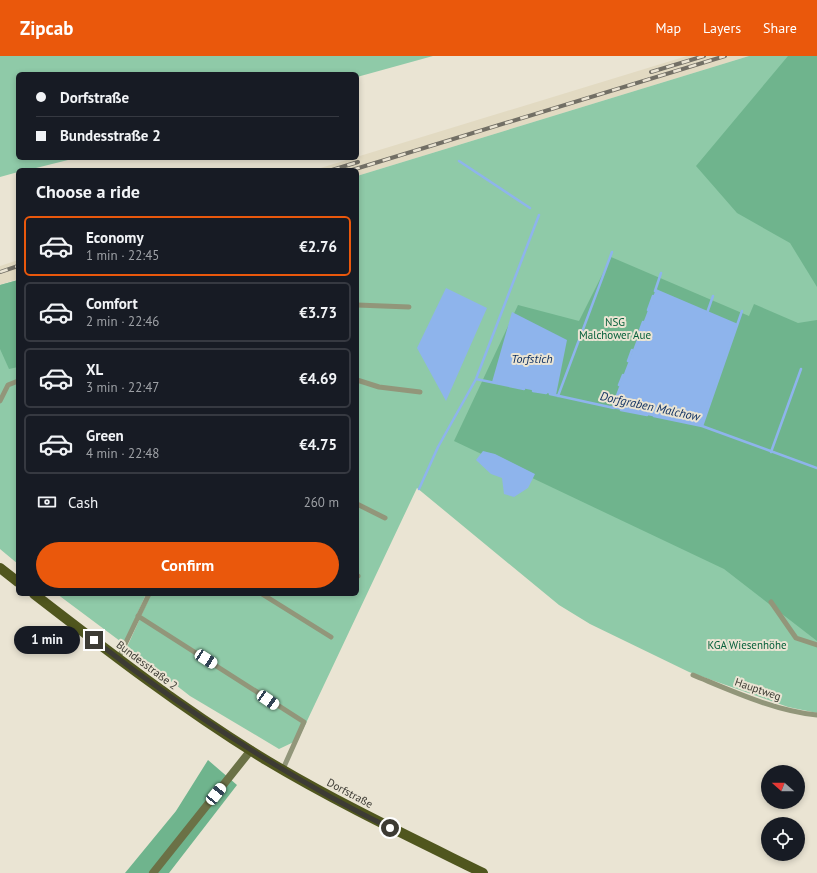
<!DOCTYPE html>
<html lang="en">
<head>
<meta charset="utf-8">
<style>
  body { margin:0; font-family:"PT Sans",sans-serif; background:#20242c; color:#f1f3f6; height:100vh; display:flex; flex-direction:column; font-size:15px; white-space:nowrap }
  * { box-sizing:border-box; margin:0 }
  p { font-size:13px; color:#9ea1a6 }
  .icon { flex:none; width:22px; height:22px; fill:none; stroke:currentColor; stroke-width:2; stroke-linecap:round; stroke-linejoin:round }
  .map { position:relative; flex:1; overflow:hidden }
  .panel { position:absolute; left:16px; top:112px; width:343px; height:428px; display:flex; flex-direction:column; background:#171b24; border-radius:6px; box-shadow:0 2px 6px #0003 }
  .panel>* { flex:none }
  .hud { position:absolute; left:16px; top:16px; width:343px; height:88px; border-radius:6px; box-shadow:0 2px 6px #0003; display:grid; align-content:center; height:88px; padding:0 20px; background:#171b24 }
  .needle { width:26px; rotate:291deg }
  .controls { position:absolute; left:761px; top:709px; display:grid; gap:8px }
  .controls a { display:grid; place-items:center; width:44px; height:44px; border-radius:50%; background:#171b24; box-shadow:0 2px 6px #0003; font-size:20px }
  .end { position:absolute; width:18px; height:18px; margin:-9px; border:5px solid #3d3b34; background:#fff; box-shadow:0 0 0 2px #fff }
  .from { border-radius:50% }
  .bubble { position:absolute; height:28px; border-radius:14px; background:#171b24; box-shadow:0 2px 6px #0003; font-size:13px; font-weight:700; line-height:28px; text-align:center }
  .car { position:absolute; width:12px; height:24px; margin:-12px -6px; border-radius:5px; box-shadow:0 0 3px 1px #0007; background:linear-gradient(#fff 24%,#345 0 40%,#fff 0 76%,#345 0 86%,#fff 0) }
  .hud b { display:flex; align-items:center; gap:14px; height:38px; font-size:15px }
  .hud b+b { border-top:1px solid #363941 }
  .hud i { width:10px; height:10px; background:#f1f3f6 }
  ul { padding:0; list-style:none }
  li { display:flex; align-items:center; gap:12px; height:60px; margin:0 8px 6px; padding:0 12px; border:2px solid #363941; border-radius:6px }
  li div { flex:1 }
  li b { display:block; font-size:15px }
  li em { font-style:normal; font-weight:700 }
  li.current { border-color:#ea580c }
  li>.icon { width:36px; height:36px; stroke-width:1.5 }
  h2 { padding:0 20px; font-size:18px; line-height:48px }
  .pay { display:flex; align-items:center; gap:10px; height:44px; padding:0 20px; font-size:15px }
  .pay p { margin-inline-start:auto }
  .primary-button { display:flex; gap:8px; margin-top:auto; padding:8px 20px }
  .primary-button a { flex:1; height:46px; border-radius:24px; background:#ea580c; color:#fff; font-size:16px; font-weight:700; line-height:46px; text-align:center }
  header { display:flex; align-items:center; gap:24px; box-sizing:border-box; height:56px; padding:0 20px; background:#ea580c; color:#fff }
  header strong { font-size:19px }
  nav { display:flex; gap:22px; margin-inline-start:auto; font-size:14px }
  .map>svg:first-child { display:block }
</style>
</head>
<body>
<header>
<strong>Zipcab</strong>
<nav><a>Map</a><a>Layers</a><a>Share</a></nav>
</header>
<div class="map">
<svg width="817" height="817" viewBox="0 0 817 817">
  <rect width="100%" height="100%" fill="#eae4d3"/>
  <path fill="#e2dac2" d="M 687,0 L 749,0 L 357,120 L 357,114 L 314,114 Z
    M 18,204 L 18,223 L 0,229 L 0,210 Z"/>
  <path fill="#8fcaa8" d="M 0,0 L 433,0 L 357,21 L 357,18 L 18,18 L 18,102 L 76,102 L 28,114 L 18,114 L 18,116 L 0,121 Z
    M 749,0 L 817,0 L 817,657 L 788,651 L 689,616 L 590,568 L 559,549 L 417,432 L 298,684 L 279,693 L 190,640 L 127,591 L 151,538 L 357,538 L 357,120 Z
    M 18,224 L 18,508 L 0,493 L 0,229 Z
    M 57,538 L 146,538 L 124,588 Z"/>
  <path fill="#6fb48d" d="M 788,0 L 817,0 L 817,231 L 790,187 L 737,157 L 696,110 Z
    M 611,201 L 749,260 L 754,248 L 798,267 L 817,264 L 817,585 L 724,513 L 454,385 L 518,249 L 579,265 Z
    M 18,224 L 18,311 L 9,313 L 0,293 L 0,229 Z
    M 208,704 L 237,729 L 169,817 L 125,817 L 176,755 Z"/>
  <path fill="#8eb4ec" d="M 446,232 L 487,252 L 446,345 L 417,292 Z
    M 656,233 L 738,268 L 702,370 L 611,352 Z
    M 512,256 L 567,284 L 556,339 L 492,326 Z
    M 483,395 L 495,398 L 535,418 L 528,432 L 514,441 L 504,438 L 502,422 L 491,418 L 476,404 Z"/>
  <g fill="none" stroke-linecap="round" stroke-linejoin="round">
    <path stroke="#8eb4ec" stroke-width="2.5" d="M 459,105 L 530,152
      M 655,235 L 661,217
      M 648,254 L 653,240
      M 707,257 L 713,240
      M 638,280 L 643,266
      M 628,305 L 632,294
      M 476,323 L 524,333
      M 619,329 L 623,319
      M 533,335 L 546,337
      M 550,338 L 614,352
      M 558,340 L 612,196
      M 621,354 L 647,359
      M 654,360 L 702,370 L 817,412
      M 702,370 L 742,255
      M 771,396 L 801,313
      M 419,433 L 438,391 L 476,323 L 539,159"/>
    <path stroke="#92967a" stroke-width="5" d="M 357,249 L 409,251
      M 357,324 L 379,331 L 420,336
      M 0,345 L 8,329 L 18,325
      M 357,448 L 385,462
      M 357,520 L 358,520
      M 262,538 L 331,581
      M 771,546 L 796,582 L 817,589
      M 138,560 L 304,666 L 283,713
      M 118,603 L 149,538
      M 693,619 C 732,635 775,655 817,659"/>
    <path stroke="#6b7146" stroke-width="8" d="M 153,817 L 251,694"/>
    <path stroke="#50561e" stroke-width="10" d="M 0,512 L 18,526
      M 34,538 C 109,596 184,654 266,704 C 336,746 410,781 483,817"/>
    <defs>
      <path id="rail" d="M 651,16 L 704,0
        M 332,114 L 358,106
        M 352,114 L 725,0
        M 0,216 L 18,210"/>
    </defs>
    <use href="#rail" stroke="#726f65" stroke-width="4"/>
    <use href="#rail" stroke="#eae4d3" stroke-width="2.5" stroke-dasharray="8" stroke-linecap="butt"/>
  </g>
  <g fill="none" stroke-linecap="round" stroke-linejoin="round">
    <path stroke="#3d3b34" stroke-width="5" d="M 94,584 C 187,656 285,720 390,772"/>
  </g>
  <g text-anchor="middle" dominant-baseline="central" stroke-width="4" stroke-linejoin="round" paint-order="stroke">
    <g font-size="11" fill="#07603b" stroke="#eae4d3">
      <text x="615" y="266">NSG<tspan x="615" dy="13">Malchower Aue</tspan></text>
      <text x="747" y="589">KGA Wiesenhöhe</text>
    </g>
    <g font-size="11" fill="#3d3b34" stroke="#eae4d3">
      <text transform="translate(147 609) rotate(37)">Bundesstraße 2</text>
      <text transform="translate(758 633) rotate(19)">Hauptweg</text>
      <text transform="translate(350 737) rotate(28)">Dorfstraße</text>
    </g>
    <g font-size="12" font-style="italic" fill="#0b2d5f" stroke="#eae4d3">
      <text x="532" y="302">Torfstich</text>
      <text transform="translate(650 350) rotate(12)">Dorfgraben Malchow</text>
    </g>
  </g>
</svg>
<div class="controls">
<a><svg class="needle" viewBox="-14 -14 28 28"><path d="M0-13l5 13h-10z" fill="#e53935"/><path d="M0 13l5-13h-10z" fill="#9ea1a6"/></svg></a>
<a><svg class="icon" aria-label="locate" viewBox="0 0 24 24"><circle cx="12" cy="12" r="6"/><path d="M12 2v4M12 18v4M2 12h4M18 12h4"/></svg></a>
</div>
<i class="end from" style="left:390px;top:772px"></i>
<i class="end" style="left:94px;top:584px"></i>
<div class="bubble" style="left:14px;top:570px;width:66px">1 min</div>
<i class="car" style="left:206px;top:603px;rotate:123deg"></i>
<i class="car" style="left:268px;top:644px;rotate:124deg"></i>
<i class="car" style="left:216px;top:738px;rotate:39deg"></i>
<div class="hud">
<b><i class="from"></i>Dorfstraße</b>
<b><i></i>Bundesstraße 2</b>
</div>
<section class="panel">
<h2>Choose a ride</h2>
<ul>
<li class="current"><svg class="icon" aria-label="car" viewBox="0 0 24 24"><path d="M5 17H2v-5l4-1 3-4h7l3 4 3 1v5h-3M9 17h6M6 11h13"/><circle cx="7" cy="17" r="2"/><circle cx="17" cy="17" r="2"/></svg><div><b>Economy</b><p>1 min · 22:45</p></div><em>€2.76</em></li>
<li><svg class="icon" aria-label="car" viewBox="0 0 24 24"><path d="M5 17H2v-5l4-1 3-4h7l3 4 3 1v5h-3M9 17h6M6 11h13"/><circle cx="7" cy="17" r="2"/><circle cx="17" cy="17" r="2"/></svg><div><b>Comfort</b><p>2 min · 22:46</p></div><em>€3.73</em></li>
<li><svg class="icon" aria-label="car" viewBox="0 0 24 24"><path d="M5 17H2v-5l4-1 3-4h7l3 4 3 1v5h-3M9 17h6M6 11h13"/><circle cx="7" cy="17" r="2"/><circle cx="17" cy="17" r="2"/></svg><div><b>XL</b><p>3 min · 22:47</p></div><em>€4.69</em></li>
<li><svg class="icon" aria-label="car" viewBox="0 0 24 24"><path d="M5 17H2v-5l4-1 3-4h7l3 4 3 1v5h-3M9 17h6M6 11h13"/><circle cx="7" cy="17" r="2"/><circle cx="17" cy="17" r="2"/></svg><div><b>Green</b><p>4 min · 22:48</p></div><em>€4.75</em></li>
</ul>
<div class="pay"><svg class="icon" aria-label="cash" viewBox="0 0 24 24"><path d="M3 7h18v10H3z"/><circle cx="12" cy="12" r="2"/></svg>Cash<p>260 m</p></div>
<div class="primary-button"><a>Confirm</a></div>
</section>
</div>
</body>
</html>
